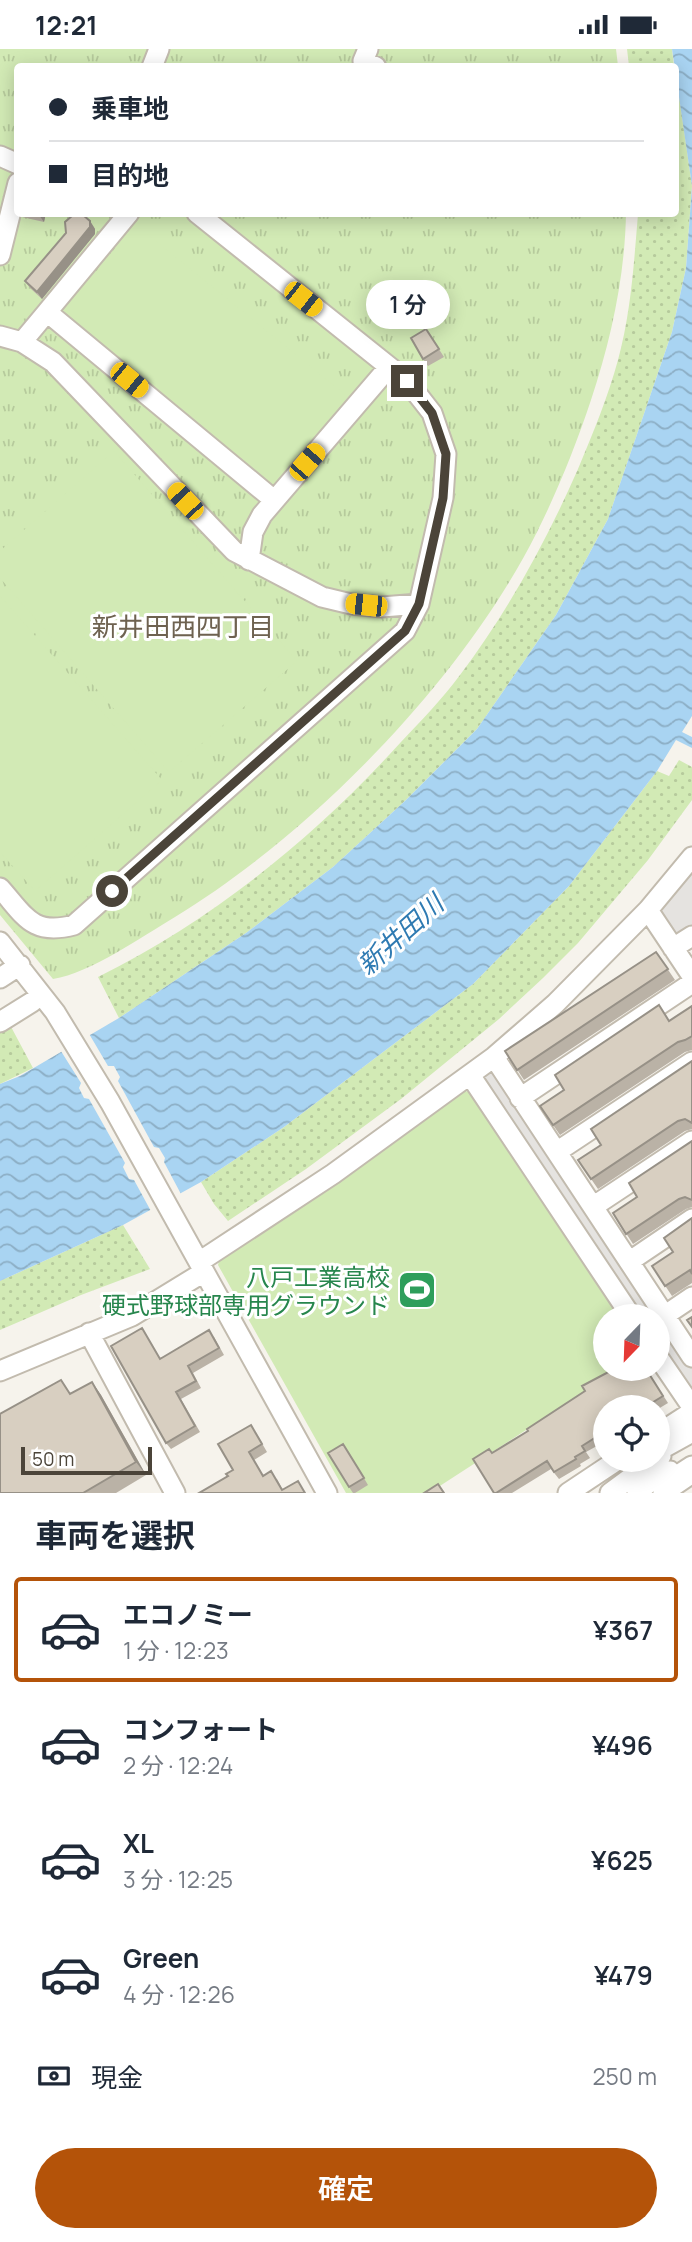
<!DOCTYPE html>
<html lang="ja">
<head>
<meta charset="utf-8">
<style>
  body { margin:0; font-family:Manrope,"Noto Sans JP",sans-serif; background:#f6f6f7; color:#1f2937; height:100vh; display:flex; flex-direction:column; font-size:26px; white-space:nowrap }
  * { box-sizing:border-box; margin:0 }
  p { font-size:23px; color:#747a83 }
  .icon { flex:none; width:38px; height:38px; fill:none; stroke:currentColor; stroke-width:2; stroke-linecap:round; stroke-linejoin:round }
  .map { position:relative; height:1444px; overflow:hidden }
  .sheet { display:flex; flex-direction:column; background:#fff; flex:1 }
  .sheet>* { flex:none }
  .top-card { position:absolute; left:14px; top:14px; width:665px; height:154px; border-radius:7px; box-shadow:0 4px 18px #0003; display:grid; align-content:center; height:154px; padding:0 35px; background:#fff }
  .needle { width:46px; rotate:203deg }
  .buttons { position:absolute; left:593px; top:1255px; display:grid; gap:14px }
  .buttons a { display:grid; place-items:center; width:77px; height:77px; border-radius:50%; background:#fff; box-shadow:0 4px 18px #0003; font-size:35px }
  .scale { position:absolute; left:21px; bottom:18px; width:131px; box-sizing:border-box; padding-left:7px; border:4px solid #4b4439; border-top:0; font-size:19px; line-height:24px; white-space:nowrap; color:#4b4439; -webkit-text-stroke:5px #fff; paint-order:stroke }
  .end { position:absolute; width:32px; height:32px; margin:-16px; border:9px solid #4b4439; background:#fff; box-shadow:0 0 0 4px #fff }
  .from { border-radius:50% }
  .bubble { position:absolute; height:49px; border-radius:24px; background:#fff; box-shadow:0 4px 18px #0003; font-size:23px; font-weight:600; line-height:49px; text-align:center }
  .car { position:absolute; width:21px; height:42px; margin:-21px -10px; border-radius:9px; box-shadow:0 0 5px 2px #0007; background:linear-gradient(#f5c518 24%,#345 0 40%,#f5c518 0 76%,#345 0 86%,#f5c518 0) }
  .top-card b { display:flex; align-items:center; gap:24px; height:66px; font-size:26px }
  .top-card b+b { border-top:2px solid #e0e1e3 }
  .top-card i { width:18px; height:18px; background:#1f2937 }
  ul { padding:0; list-style:none }
  li { display:flex; align-items:center; gap:21px; height:105px; margin:0 14px 10px; padding:0 21px; border:4px solid transparent; border-radius:7px }
  li div { flex:1 }
  li b { display:block; font-size:26px }
  li em { font-style:normal; font-weight:600 }
  li.selected { border-color:#b45309 }
  li>.icon { width:63px; height:63px; stroke-width:1.5 }
  h2 { padding:0 35px; font-size:32px; line-height:84px }
  .pay { display:flex; align-items:center; gap:18px; height:77px; padding:0 35px; font-size:26px }
  .pay p { margin-inline-start:auto }
  .button { display:flex; gap:14px; margin-top:auto; padding:14px 35px }
  .button a { flex:1; height:80px; border-radius:42px; background:#b45309; color:#fff; font-size:28px; font-weight:600; line-height:80px; text-align:center }
  .status { display:flex; justify-content:space-between; align-items:center; height:49px; padding:0 35px; background:#fff; direction:ltr }
  .status svg { height:19px; fill:currentColor }
  .map>svg:first-child { display:block }
</style>
</head>
<body>
<div class="status"><b>12:21</b><svg viewBox="0 0 49 12"><path d="M0 12V9h3v3zM5 12V6h3v6zM10 12V3h3v9zM15 12V0h3v12zM26 1h20v11H26zM47 4h2v5h-2z"/></svg></div>
<div class="map">
<svg width="692" height="1444" viewBox="0 0 692 1444">
  <defs>
    <pattern id="grass-dots" width="8" height="8" patternUnits="userSpaceOnUse" patternTransform="scale(1.75)"><rect width="8" height="8" fill="#d2eab5"/><path d="M2 2h.1M6 6h.1" fill="none" stroke="#b6ca9c" stroke-width="1.8" stroke-linecap="round"/></pattern>
    <pattern id="park-tufts" width="24" height="20" patternUnits="userSpaceOnUse" patternTransform="scale(1.75)"><rect width="24" height="20" fill="#d2eab5"/><path d="M3 7l-1-3M5 7V3M7 7l1-3M15 17l-1-3M17 17v-4M19 17l1-3" fill="none" stroke="#b6ca9c"/></pattern>
    <pattern id="water-waves" width="16" height="10" patternUnits="userSpaceOnUse" patternTransform="scale(1.75)"><rect width="16" height="10" fill="#a9d4f2"/><path d="M0 5q4-4 8 0t8 0" fill="none" stroke="#8caec5"/></pattern>
  </defs>
  <rect width="100%" height="100%" fill="#f6f3ec"/>
  <path fill="url(#grass-dots)" d="M 627,0 L 672,0 L 674,17 L 629,17 Z
    M 676,25 L 692,137 L 686,219 L 672,283 L 608,470 L 556,566 L 477,680 L 406,751 L 333,818 L 246,884 L 119,969 L 98,928 C 214,870 314,789 401,693 C 421,672 442,650 460,626 C 508,562 546,493 578,420 C 593,384 608,348 618,311 C 631,264 634,213 638,165 L 676,164 Z
    M 679,711 L 692,718 L 692,751 L 648,811 L 578,894 L 543,929 L 499,970 L 401,1050 L 306,1120 L 228,1172 L 214,1155 L 201,1133 L 284,1078 L 473,935 L 569,837 L 657,722 L 669,727 Z
    M 9,974 L 33,1019 L 0,1035 L 0,979 Z
    M 123,1176 L 150,1220 L 81,1246 L 0,1281 L 0,1232 Z"/>
  <path fill="url(#park-tufts)" d="M 0,0 L 616,0 L 618,17 L 18,18 L 18,164 L 626,164 C 625,227 611,291 591,351 C 576,396 558,441 537,483 C 464,629 313,784 175,868 C 141,888 91,924 53,930 L 0,866 Z"/>
  <path fill="#d2eab5" d="M 135,175 L 348,348 L 274,439 L 61,265 Z
    M 114,402 L 297,612 L 169,723 L 0,529 L 0,502 Z
    M 0,547 L 162,731 L 35,842 L 0,803 Z
    M 462,1041 L 472,1044 L 619,1267 L 606,1267 L 606,1320 L 620,1320 L 429,1444 L 346,1444 L 218,1216 L 220,1208 L 395,1092 Z"/>
  <path fill="#e5e3e0" d="M 692,820 L 692,879 L 674,891 L 656,864 Z
    M 494,1019 L 692,1317 L 692,1339 L 686,1338 L 658,1296 L 658,1267 L 639,1267 L 483,1035 L 484,1026 Z"/>
  <path fill="url(#water-waves)" d="M 672,0 L 692,0 L 692,667 L 682,683 L 692,688 L 692,699 L 676,691 L 657,722 L 569,837 L 473,935 L 284,1078 L 201,1133 L 123,1176 L 0,1232 L 0,1035 L 20,1027 L 119,969 L 246,884 L 333,818 L 406,751 L 477,680 L 556,566 L 608,470 L 672,283 L 686,219 L 692,137 Z"/>
  <path fill="#f6f3ec" d="M 88,983 L 108,1017 L 114,1017 L 120,1028 L 118,1032 L 154,1098 L 159,1099 L 165,1109 L 164,1113 L 182,1147 L 152,1164 L 134,1131 L 129,1130 L 123,1118 L 125,1114 L 89,1050 L 84,1049 L 79,1039 L 81,1034 L 59,999 Z"/>
  <g fill="none" stroke-linecap="round" stroke-linejoin="round">
    <defs>
      <path id="minor" d="M 368,0 L 363,12 L 376,18
        M 152,18 L 159,0
        M 0,107 L 18,115
        M 0,206 L 18,134
        M 47,263 L 129,164
        M 0,287 L 22,293 L 53,313 L 234,502 L 322,548 L 351,555 L 382,558 L 419,555
        M 22,293 L 47,263 L 274,451
        M 249,511 L 253,483 L 262,466 L 389,318
        M 0,839 C 25,867 32,887 74,876 L 405,582 L 419,555 L 443,449 L 446,405 L 432,364 L 407,332 L 197,164
        M 648,861 L 692,927
        M 0,893 L 55,963 L 110,1053 L 327,1444
        M 673,899 L 692,887
        M 0,929 L 20,916
        M 0,973 L 32,953
        M 494,1008 L 692,1308
        M 470,1026 L 631,1267
        M 520,1049 L 692,934
        M 558,1102 L 692,1013
        M 594,1157 L 692,1092
        M 630,1212 L 692,1170
        M 199,1213 L 333,1125 L 494,1008 L 555,955 L 648,861 L 692,808
        M 664,1267 L 692,1248
        M 89,1284 L 175,1444
        M 658,1308 L 692,1358
        M 0,1322 L 132,1267 L 204,1223
        M 658,1385 L 692,1363
        M 658,1409 L 661,1407 L 658,1402 L 692,1383
        M 568,1444 L 619,1410
        M 610,1444 L 656,1410
        M 637,1444 L 659,1425 L 670,1422 L 675,1428 L 692,1417
        M 663,1444 L 691,1425"/>
    </defs>
    <use href="#minor" stroke="#c2bbae" stroke-width="23"/>
    <use href="#minor" stroke="#fff" stroke-width="19"/>
  </g>
  <path fill="#bab2a6" d="M 20,164 L 46,164 L 44,173 L 22,168 Z
    M 90,172 L 95,180 L 95,185 L 42,250 L 30,239 L 25,232 Z
    M 426,280 L 444,308 L 428,317 L 423,310 Z
    M 656,903 L 675,931 L 524,1031 L 505,1002 Z
    M 692,957 L 692,1001 L 685,1003 L 560,1086 L 540,1057 Z
    M 692,1012 L 692,1080 L 685,1082 L 598,1140 L 578,1111 L 601,1096 Z
    M 692,1092 L 692,1158 L 686,1160 L 633,1195 L 613,1164 L 637,1148 Z
    M 692,1169 L 692,1234 L 672,1247 L 652,1217 L 673,1203 Z
    M 142,1279 L 160,1309 L 214,1288 L 224,1306 L 193,1324 L 201,1339 L 181,1350 L 200,1383 L 171,1400 L 166,1394 Z
    M 646,1320 L 668,1354 L 658,1360 L 658,1358 L 606,1358 L 606,1392 L 586,1403 L 590,1409 L 580,1415 L 581,1417 L 559,1430 L 551,1420 L 512,1444 L 494,1444 L 492,1404 L 528,1382 Z
    M 92,1333 L 101,1346 L 146,1426 L 116,1444 L 0,1444 L 71,1344 Z
    M 256,1384 L 267,1403 L 254,1411 L 263,1426 L 277,1430 L 283,1441 L 298,1432 L 305,1444 L 199,1444 L 228,1427 L 233,1421 Z
    M 348,1402 L 368,1436 L 355,1444 L 353,1444 L 349,1438 Z"/>
  <path fill="#979187" d="M 39,164 L 46,164 L 44,173 L 39,166 Z
    M 90,172 L 95,180 L 95,185 L 42,250 L 37,243 Z
    M 92,1333 L 101,1346 L 146,1426 L 136,1413 Z"/>
  <path fill="#d8cfc1" stroke="#979187" stroke-width="2" d="M 73,166 L 83,166 L 90,172 L 90,178 L 37,243 L 25,232 L 66,184 L 65,173 Z
    M 426,280 L 439,300 L 423,310 L 411,289 Z
    M 656,903 L 668,920 L 517,1021 L 505,1002 Z
    M 659,956 L 669,972 L 692,957 L 692,987 L 685,991 L 678,993 L 553,1076 L 540,1057 L 564,1041 L 555,1026 Z
    M 692,1012 L 692,1074 L 685,1070 L 678,1072 L 591,1130 L 578,1111 L 601,1096 L 591,1080 Z
    M 692,1092 L 692,1151 L 685,1148 L 679,1150 L 626,1185 L 613,1164 L 637,1148 L 629,1134 Z
    M 692,1169 L 692,1225 L 690,1221 L 665,1237 L 652,1217 L 673,1203 L 664,1189 Z
    M 692,1268 L 692,1278 L 687,1271 Z
    M 142,1279 L 160,1310 L 209,1281 L 219,1299 L 188,1317 L 196,1332 L 176,1343 L 195,1377 L 166,1394 L 111,1297 Z
    M 614,1320 L 646,1320 L 663,1347 L 645,1358 L 606,1358 L 606,1373 L 601,1376 L 604,1383 L 582,1397 L 585,1402 L 575,1408 L 576,1410 L 554,1423 L 547,1412 L 496,1444 L 494,1444 L 473,1410 L 489,1400 L 492,1404 L 528,1382 L 527,1380 L 585,1342 L 582,1337 Z
    M 61,1331 L 70,1345 L 92,1333 L 136,1413 L 83,1444 L 0,1444 L 0,1365 Z
    M 251,1376 L 262,1395 L 249,1403 L 263,1427 L 271,1422 L 282,1441 L 298,1432 L 305,1444 L 199,1444 L 228,1427 L 226,1425 L 233,1421 L 218,1395 Z
    M 343,1395 L 364,1429 L 349,1438 L 328,1404 Z
    M 438,1435 L 444,1444 L 424,1444 Z"/>
  <g fill="none" stroke-linecap="round" stroke-linejoin="round">
    <path stroke="#4b4439" stroke-width="9" d="M 112,842 L 405,582 L 419,555 L 443,449 L 446,405 L 432,364 L 407,332"/>
  </g>
  <defs>
    <symbol id="stadium-square" viewBox="-11 -11 22 22"><rect x="-9" y="-9" width="18" height="18" rx="4" fill="#2e9e5b" stroke="#fff"/><path d="M0-5a6.5 5 0 1 0 0 10a6.5 5 0 1 0 0-10ZM-3.5-1.8h7v3.6h-7Z" fill="#fff"/></symbol>
  </defs>
  <g fill-rule="evenodd">
    <use href="#stadium-square" x="395" y="1219" width="44" height="44"/>
  </g>
  <g text-anchor="middle" dominant-baseline="central" stroke-width="6" stroke-linejoin="round" paint-order="stroke">
    <g font-size="24" fill="#27864d" stroke="#fff" text-anchor="end">
      <text x="390" y="1227">八戸工業高校<tspan x="390" dy="28">硬式野球部専用グラウンド</tspan></text>
    </g>
    <g font-size="26" fill="#6e6250" stroke="#fff">
      <text x="183" y="577">新井田西四丁目</text>
    </g>
    <g font-size="26" font-style="italic" fill="#2e7ab2" stroke="#fff">
      <text transform="translate(400 885) rotate(-42)">新井田川</text>
    </g>
  </g>
</svg>
<div class="buttons">
<a><svg class="needle" viewBox="-14 -14 28 28"><path d="M0-13l5 13h-10z" fill="#e53935"/><path d="M0 13l5-13h-10z" fill="#747a83"/></svg></a>
<a><svg class="icon" aria-label="locate" viewBox="0 0 24 24"><circle cx="12" cy="12" r="6"/><path d="M12 2v4M12 18v4M2 12h4M18 12h4"/></svg></a>
</div>
<div class="scale">50 m</div>
<i class="end from" style="left:112px;top:842px"></i>
<i class="end" style="left:407px;top:332px"></i>
<div class="bubble" style="left:366px;top:231px;width:84px">1 分</div>
<i class="car" style="left:303px;top:250px;rotate:128deg"></i>
<i class="car" style="left:129px;top:331px;rotate:129deg"></i>
<i class="car" style="left:307px;top:413px;rotate:41deg"></i>
<i class="car" style="left:185px;top:452px;rotate:317deg"></i>
<i class="car" style="left:366px;top:556px;rotate:276deg"></i>
<div class="top-card">
<b><i class="from"></i>乗車地</b>
<b><i></i>目的地</b>
</div>
</div>
<section class="sheet">
<h2>車両を選択</h2>
<ul>
<li class="selected"><svg class="icon" aria-label="car" viewBox="0 0 24 24"><path d="M5 17H2v-5l4-1 3-4h7l3 4 3 1v5h-3M9 17h6M6 11h13"/><circle cx="7" cy="17" r="2"/><circle cx="17" cy="17" r="2"/></svg><div><b>エコノミー</b><p>1 分 · 12:23</p></div><em>¥367</em></li>
<li><svg class="icon" aria-label="car" viewBox="0 0 24 24"><path d="M5 17H2v-5l4-1 3-4h7l3 4 3 1v5h-3M9 17h6M6 11h13"/><circle cx="7" cy="17" r="2"/><circle cx="17" cy="17" r="2"/></svg><div><b>コンフォート</b><p>2 分 · 12:24</p></div><em>¥496</em></li>
<li><svg class="icon" aria-label="car" viewBox="0 0 24 24"><path d="M5 17H2v-5l4-1 3-4h7l3 4 3 1v5h-3M9 17h6M6 11h13"/><circle cx="7" cy="17" r="2"/><circle cx="17" cy="17" r="2"/></svg><div><b>XL</b><p>3 分 · 12:25</p></div><em>¥625</em></li>
<li><svg class="icon" aria-label="car" viewBox="0 0 24 24"><path d="M5 17H2v-5l4-1 3-4h7l3 4 3 1v5h-3M9 17h6M6 11h13"/><circle cx="7" cy="17" r="2"/><circle cx="17" cy="17" r="2"/></svg><div><b>Green</b><p>4 分 · 12:26</p></div><em>¥479</em></li>
</ul>
<div class="pay"><svg class="icon" aria-label="cash" viewBox="0 0 24 24"><path d="M3 7h18v10H3z"/><circle cx="12" cy="12" r="2"/></svg>現金<p>250 m</p></div>
<div class="button"><a>確定</a></div>
</section>
</body>
</html>
